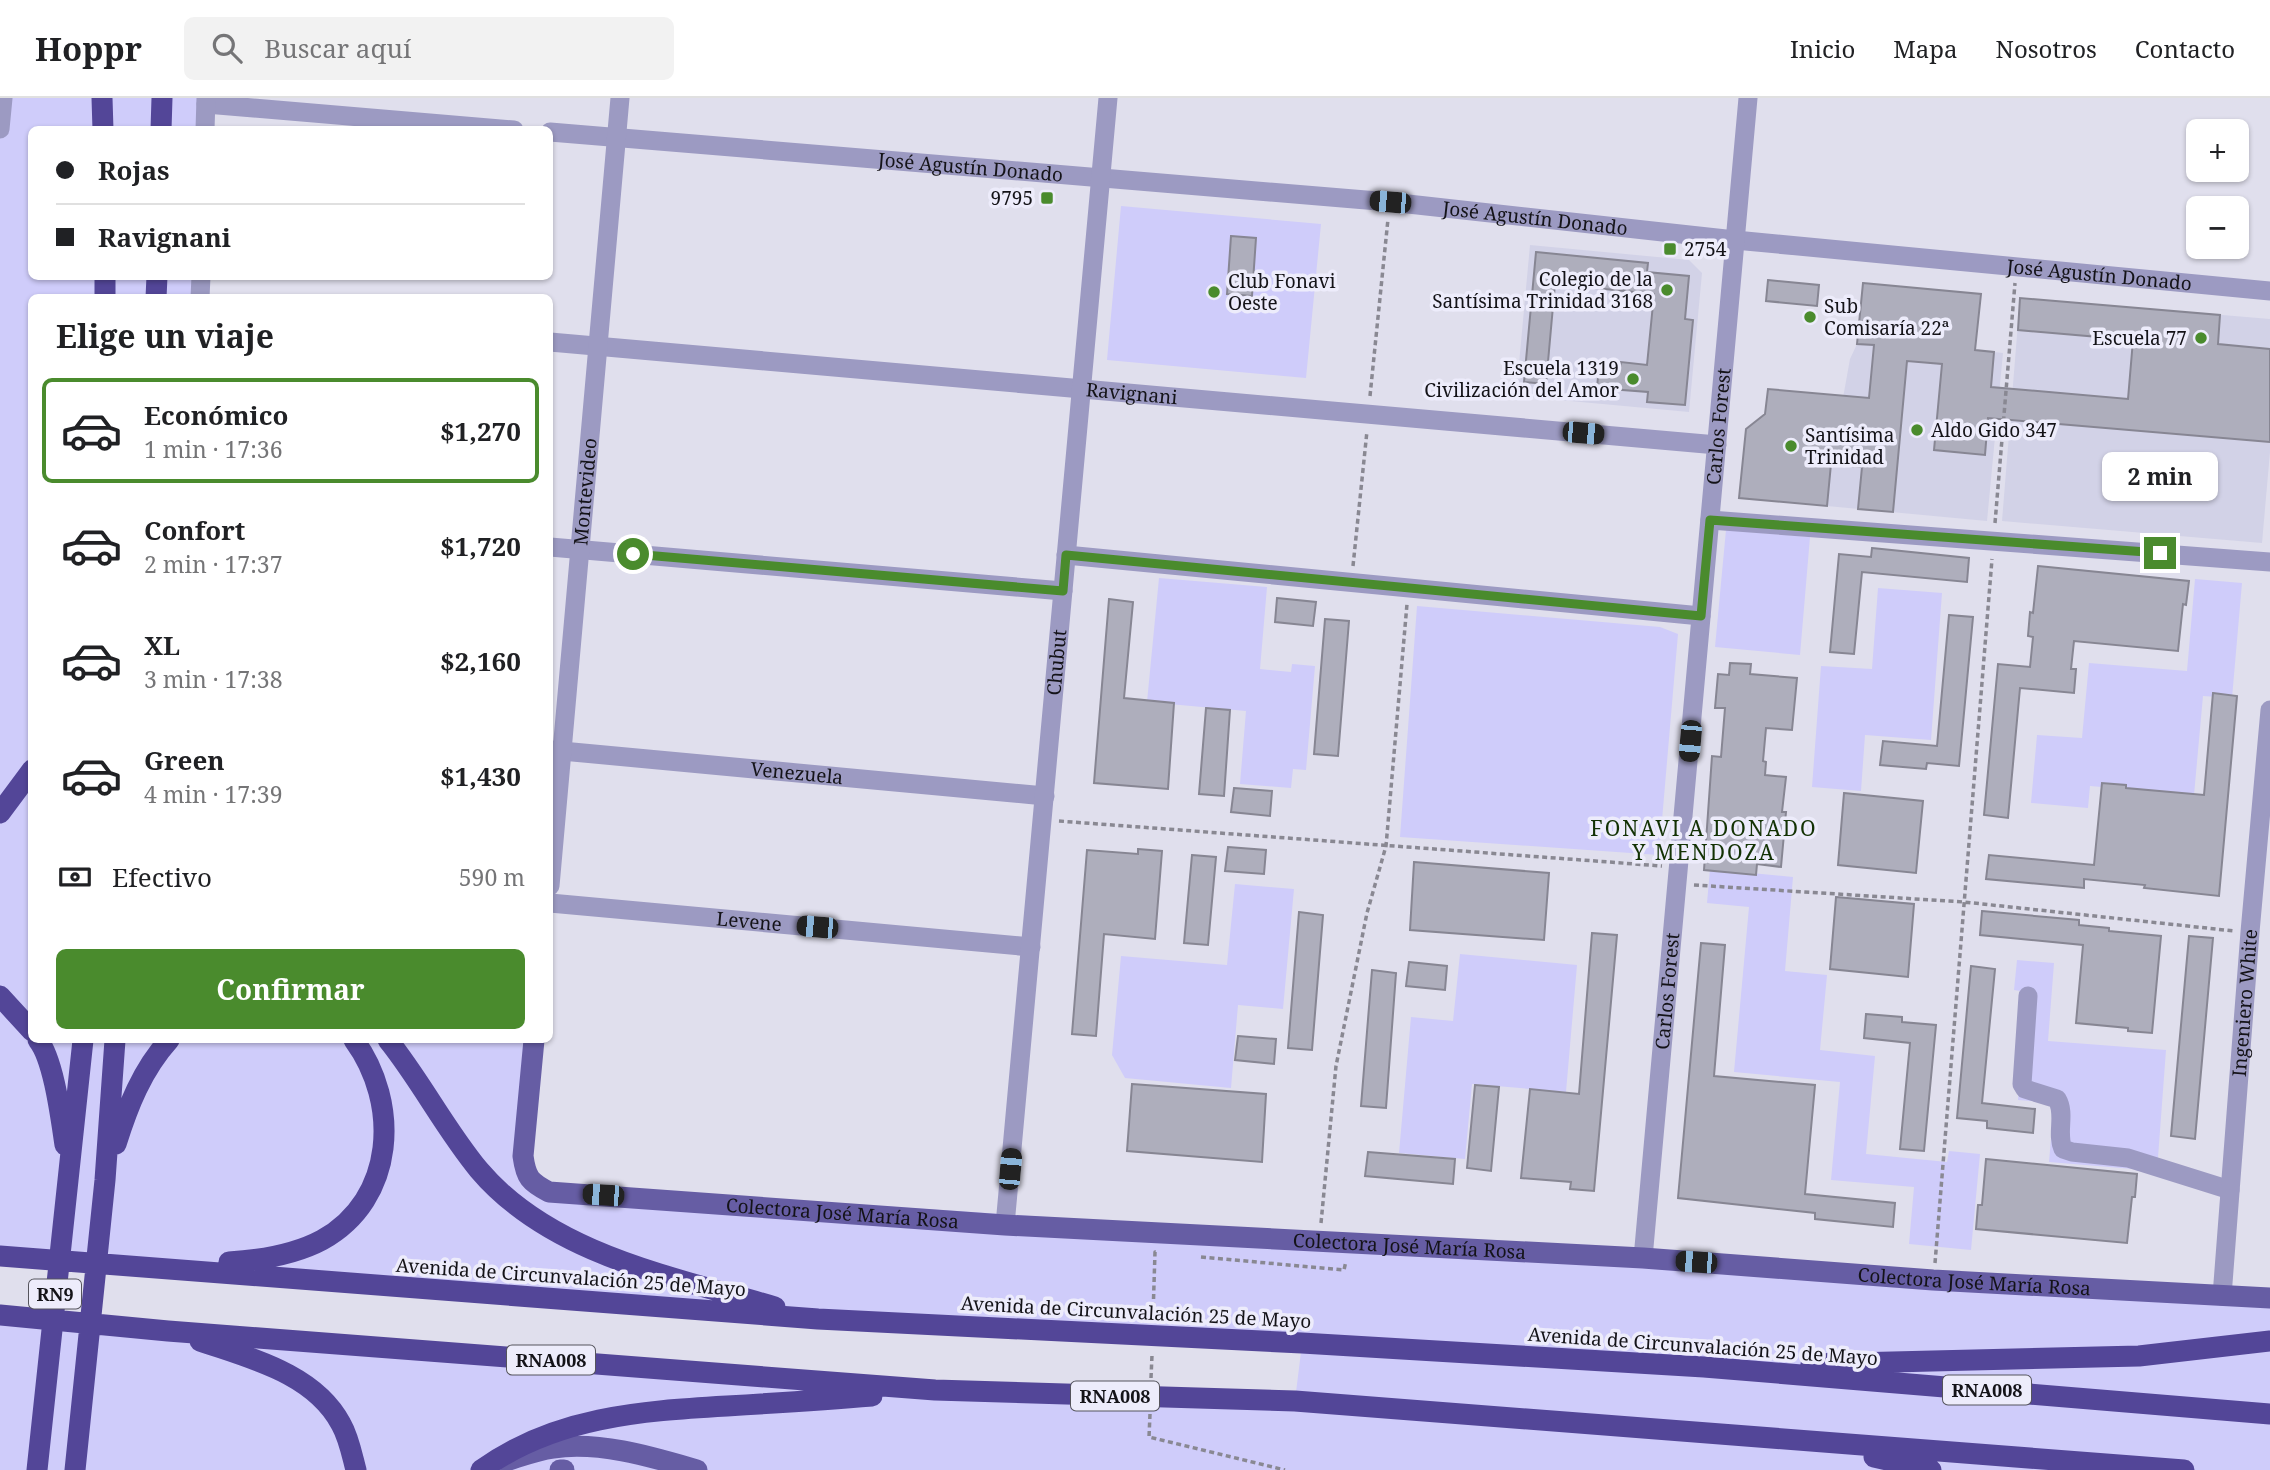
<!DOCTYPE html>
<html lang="es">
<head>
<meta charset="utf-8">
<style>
  body { margin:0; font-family:"Noto Serif",serif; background:#f2f2f2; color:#202124; height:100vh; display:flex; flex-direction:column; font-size:26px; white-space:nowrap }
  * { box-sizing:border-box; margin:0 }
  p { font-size:23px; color:#757577 }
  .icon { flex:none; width:38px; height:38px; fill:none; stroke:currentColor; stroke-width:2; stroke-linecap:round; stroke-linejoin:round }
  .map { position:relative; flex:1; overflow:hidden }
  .sheet { position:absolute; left:28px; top:196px; width:525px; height:749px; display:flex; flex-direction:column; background:#fff; border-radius:10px; box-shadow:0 2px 5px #0004 }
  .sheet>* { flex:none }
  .guide { position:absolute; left:28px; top:28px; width:525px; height:154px; border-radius:10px; box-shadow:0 2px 5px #0004; display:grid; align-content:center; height:154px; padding:0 28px; background:#fff }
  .fabs { position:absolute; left:2186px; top:21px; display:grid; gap:14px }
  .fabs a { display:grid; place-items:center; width:63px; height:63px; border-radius:10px; background:#fff; box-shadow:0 2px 5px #0004; font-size:35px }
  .end { position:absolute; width:32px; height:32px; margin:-16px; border:9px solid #4a8b2d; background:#fff; box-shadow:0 0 0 4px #fff }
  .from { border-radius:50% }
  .bubble { position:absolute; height:49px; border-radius:10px; background:#fff; box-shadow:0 2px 5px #0004; font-size:23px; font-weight:700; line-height:49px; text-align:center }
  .car { position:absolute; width:21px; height:42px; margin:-21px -10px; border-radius:9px; box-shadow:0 0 5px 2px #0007; background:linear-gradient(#222 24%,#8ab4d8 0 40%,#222 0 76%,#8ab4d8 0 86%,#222 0) }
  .guide b { display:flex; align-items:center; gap:24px; height:66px; font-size:26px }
  .guide b+b { border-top:2px solid #e0e0e0 }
  .guide i { width:18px; height:18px; background:#202124 }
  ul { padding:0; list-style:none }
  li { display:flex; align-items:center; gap:21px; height:105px; margin:0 14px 10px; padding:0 14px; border:4px solid transparent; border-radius:10px }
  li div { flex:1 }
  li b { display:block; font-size:26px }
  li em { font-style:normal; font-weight:700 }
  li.current { border-color:#4a8b2d }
  li>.icon { width:63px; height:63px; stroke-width:1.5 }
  h2 { padding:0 28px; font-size:32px; line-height:84px }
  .pay { display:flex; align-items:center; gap:18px; height:77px; padding:0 28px; font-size:26px }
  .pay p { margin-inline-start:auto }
  .action { display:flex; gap:14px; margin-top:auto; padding:14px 28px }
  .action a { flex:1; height:80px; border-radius:10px; background:#4a8b2d; color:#fff; font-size:28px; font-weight:700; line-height:80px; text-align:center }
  header { display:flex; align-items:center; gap:42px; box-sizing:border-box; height:98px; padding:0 35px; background:#fff; border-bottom:2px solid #e0e0e0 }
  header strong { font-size:33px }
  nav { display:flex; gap:38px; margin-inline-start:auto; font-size:24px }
  .search { width:490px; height:63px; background:#f2f2f2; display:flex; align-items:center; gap:18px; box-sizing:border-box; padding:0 24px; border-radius:10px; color:#757577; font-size:26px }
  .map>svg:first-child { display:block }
</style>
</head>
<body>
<header>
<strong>Hoppr</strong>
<div class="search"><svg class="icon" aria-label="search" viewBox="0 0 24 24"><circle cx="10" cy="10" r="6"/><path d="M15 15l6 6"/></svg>Buscar aquí</div>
<nav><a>Inicio</a><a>Mapa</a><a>Nosotros</a><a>Contacto</a></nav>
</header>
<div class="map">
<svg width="2270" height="1372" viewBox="0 0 2270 1372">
  <rect width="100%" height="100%" fill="#e0dfed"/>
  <path fill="#d2d2e7" d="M 1530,147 L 1689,162 L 1702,175 L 1689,314 L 1516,298 Z
    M 1863,185 L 1981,196 L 1975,252 L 2003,255 L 1987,423 L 1827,408 L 1831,366 L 1850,261 L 1857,246 Z
    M 2020,200 L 2270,221 L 2270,354 L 2262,445 L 2002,423 Z"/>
  <path fill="#cfccfa" d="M 3,0 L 206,0 L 205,31 L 32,32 L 32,178 L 201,179 L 200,199 L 32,200 L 32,942 L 534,942 L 533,1085 L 2270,1200 L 2270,1372 L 0,1372 L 0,1217 L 935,1292 L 1295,1302 L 1302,1246 L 0,1158 L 0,31 Z
    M 1121,108 L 1321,126 L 1306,280 L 1107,262 Z
    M 1726,432 L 1810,439 L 1800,557 L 1715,549 Z
    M 1159,480 L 1267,489 L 1260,571 L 1291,574 L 1292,566 L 1315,568 L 1306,672 L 1293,671 L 1291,690 L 1240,686 L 1246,613 L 1147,604 Z
    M 2195,481 L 2242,485 L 2232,600 L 2203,598 L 2194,697 L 2090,688 L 2088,710 L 2031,705 L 2037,637 L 2082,640 L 2089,565 L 2187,573 Z
    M 1878,490 L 1942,495 L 1931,642 L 1865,637 L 1861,693 L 1812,689 L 1821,568 L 1872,571 Z
    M 1417,508 L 1660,529 L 1678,536 L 1659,757 L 1400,739 Z
    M 1710,771 L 1793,779 L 1785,873 L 1827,877 L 1820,952 L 1875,958 L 1866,1056 L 1947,1064 L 1949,1053 L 1980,1056 L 1971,1152 L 1909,1146 L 1914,1089 L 1831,1082 L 1840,984 L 1734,974 L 1749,809 L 1707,805 Z
    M 1235,786 L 1294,791 L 1283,911 L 1238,907 L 1231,990 L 1125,980 L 1112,957 L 1121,858 L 1227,867 Z
    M 1460,856 L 1577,867 L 1566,994 L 1472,986 L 1465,1061 L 1399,1055 L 1411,919 L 1453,923 Z
    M 2017,862 L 2054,865 L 2048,943 L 2166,952 L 2157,1073 L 2049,1064 L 2054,1005 L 2018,1002 L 2026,894 L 2014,892 Z"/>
  <path fill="#aeaebc" stroke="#878693" stroke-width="2" d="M 1231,138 L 1256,140 L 1252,198 L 1227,196 Z
    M 1536,154 L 1648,165 L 1647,174 L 1689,178 L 1685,221 L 1693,222 L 1685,307 L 1647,304 L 1648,294 L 1597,290 L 1599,268 L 1620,270 L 1621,264 L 1647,267 L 1654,196 L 1555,186 L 1546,286 L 1524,284 Z
    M 1768,182 L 1819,187 L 1817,208 L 1766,203 Z
    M 1863,185 L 1981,196 L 1975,252 L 1994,254 L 1991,289 L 2128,301 L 2133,242 L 2018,232 L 2020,200 L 2220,217 L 2218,246 L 2270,251 L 2270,344 L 1988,320 L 1985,357 L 1934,352 L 1942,266 L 1907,263 L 1893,414 L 1858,411 L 1862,369 L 1831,366 L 1827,408 L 1739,400 L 1746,331 L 1765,316 L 1768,291 L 1869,300 L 1874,247 L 1857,246 Z
    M 1872,450 L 1969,460 L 1967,484 L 1862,474 L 1854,556 L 1830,554 L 1839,456 L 1871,459 Z
    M 2038,468 L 2189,483 L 2186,507 L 2183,506 L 2178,553 L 2074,543 L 2071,571 L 2076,571 L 2074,595 L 2020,590 L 2008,720 L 1984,717 L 1998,566 L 2030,569 L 2033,539 L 2028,538 L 2030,514 L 2033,515 Z
    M 1277,500 L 1316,504 L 1313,528 L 1275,524 Z
    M 1109,501 L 1133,504 L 1124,600 L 1174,605 L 1168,691 L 1094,685 Z
    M 1949,517 L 1973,519 L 1959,668 L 1927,665 L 1926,671 L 1880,667 L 1883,643 L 1937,648 Z
    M 1325,521 L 1349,523 L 1338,658 L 1314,656 Z
    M 1730,565 L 1751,566 L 1750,576 L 1797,580 L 1792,632 L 1766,630 L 1763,663 L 1766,664 L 1765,677 L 1786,679 L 1782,714 L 1786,714 L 1781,769 L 1757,766 L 1756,777 L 1704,772 L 1712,658 L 1721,659 L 1725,610 L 1715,610 L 1718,576 L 1729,577 Z
    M 2213,595 L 2237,598 L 2219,798 L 2144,790 L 2145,787 L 2084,781 L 2084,790 L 1986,781 L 1989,757 L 2094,767 L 2102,685 L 2126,687 L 2126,690 L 2204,697 Z
    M 1206,610 L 1230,612 L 1224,698 L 1199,696 Z
    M 1234,690 L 1272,693 L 1270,718 L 1231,714 Z
    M 1844,695 L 1923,703 L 1916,775 L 1838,767 Z
    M 1228,749 L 1266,752 L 1264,776 L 1225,773 Z
    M 1138,751 L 1162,753 L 1155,841 L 1104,836 L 1096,938 L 1072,936 L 1087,752 L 1138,756 Z
    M 1192,757 L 1216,759 L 1208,847 L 1184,845 Z
    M 1414,764 L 1549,775 L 1544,842 L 1410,832 Z
    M 1836,799 L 1914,806 L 1908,879 L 1830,871 Z
    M 1982,813 L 2079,822 L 2079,827 L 2109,830 L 2109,833 L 2161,838 L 2152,935 L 2128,933 L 2128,930 L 2076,925 L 2083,847 L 1980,837 Z
    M 1299,814 L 1323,817 L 1312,952 L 1288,950 Z
    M 1592,835 L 1617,837 L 1594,1093 L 1570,1091 L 1571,1084 L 1521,1080 L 1530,991 L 1579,996 Z
    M 2189,838 L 2213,840 L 2195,1041 L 2171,1038 Z
    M 1701,845 L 1725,847 L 1714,978 L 1815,987 L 1805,1096 L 1895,1105 L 1893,1129 L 1815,1121 L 1815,1115 L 1678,1100 Z
    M 1409,864 L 1447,868 L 1445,892 L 1406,888 Z
    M 1971,868 L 1995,871 L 1982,1005 L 2035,1011 L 2033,1035 L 1987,1030 L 1987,1023 L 1957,1020 Z
    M 1372,872 L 1396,875 L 1386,1010 L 1361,1008 Z
    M 1866,916 L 1902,919 L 1902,924 L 1936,927 L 1924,1053 L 1900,1051 L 1910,945 L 1864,940 Z
    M 1238,938 L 1276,941 L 1274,966 L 1235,962 Z
    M 1132,986 L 1266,996 L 1262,1064 L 1127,1053 Z
    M 1475,987 L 1499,989 L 1491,1073 L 1467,1070 Z
    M 1368,1054 L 1455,1061 L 1453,1086 L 1365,1078 Z
    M 1986,1061 L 2137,1076 L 2135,1099 L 2132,1099 L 2127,1145 L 1976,1131 L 1978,1107 L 1982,1107 Z"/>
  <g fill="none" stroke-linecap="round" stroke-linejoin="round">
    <path stroke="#898892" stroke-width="3.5" stroke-dasharray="5 3.5" stroke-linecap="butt" d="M 1370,298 L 1388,121
      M 1995,425 L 2015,185
      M 1353,468 L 1367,333
      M 1059,723 L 1662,768
      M 1694,787 L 1964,804 L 2234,833
      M 1321,1125 L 1336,968 L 1367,815 L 1386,748 L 1407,506
      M 1201,1159 L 1344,1172 L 1346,1163
      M 1935,1165 L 1992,461
      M 1153,1218 L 1155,1154 L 1158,1155
      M 1151,1280 L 1152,1257
      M 1150,1316 L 1149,1339 L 1285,1372"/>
    <g stroke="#9c9ac2" stroke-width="19">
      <path d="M 206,6 L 514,32"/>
      <path d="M 0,31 L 3,0"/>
      <path d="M 205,32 L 206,0"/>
      <path id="s1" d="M 550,34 L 1390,104 L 1735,142 L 2270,193"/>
      <path d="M 200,200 L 201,178"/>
      <path id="s2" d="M 550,244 L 1717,347"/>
      <path d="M 1710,422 L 2270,464"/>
      <path d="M 550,449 L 1063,493"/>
      <path d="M 1066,457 L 1701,518"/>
      <path id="s3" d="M 551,652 L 1045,698"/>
      <path id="s4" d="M 550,788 L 620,0"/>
      <path id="s5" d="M 550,805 L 1031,849"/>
      <path d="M 2028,898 L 2022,986 L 2025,991 L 2057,1001 C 2066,1016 2056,1035 2063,1051 L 2072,1054 L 2128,1060 L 2230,1092"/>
      <path id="s6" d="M 1005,1127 L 1108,0"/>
      <path id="s7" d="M 1643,1160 L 1748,0"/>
      <path id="s8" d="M 2222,1198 L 2250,834 L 2270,612"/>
    </g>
    <g stroke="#665da4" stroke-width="21">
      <path id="s9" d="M 534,942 L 523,1058 C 526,1080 530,1084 549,1094 L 1005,1127 L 1643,1160 L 1933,1182 L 2270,1200"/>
      <path d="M 506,1363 C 522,1358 537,1352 553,1350 C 600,1343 652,1359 697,1372"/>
      <path d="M 560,1372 L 564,1372"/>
    </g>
    <path stroke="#534698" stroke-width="21" d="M 102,0 L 103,32
      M 161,32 L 162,0
      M 105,178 L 105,200
      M 156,200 L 157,178
      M 0,715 L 32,672
      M 0,898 L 32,933
      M 38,942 C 54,962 61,1021 65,1047
      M 388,942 C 421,983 445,1031 479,1072 C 551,1157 674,1179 775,1209
      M 116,1046 C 128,1008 142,972 169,942
      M 0,1158 L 818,1221 L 1302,1245 L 1704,1269 L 2270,1316
      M 229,1164 C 261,1162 294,1157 322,1142 C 396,1101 400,1005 354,942
      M 0,1217 L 168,1233 L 935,1292 L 1295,1303 L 2184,1372
      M 200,1243 C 249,1260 314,1275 341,1326 C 349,1340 352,1357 356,1372
      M 1811,1266 L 2139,1258 L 2270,1243
      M 1874,1359 L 1931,1372
      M 37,1372 L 83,942
      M 75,1372 L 105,1082 L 115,942
      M 481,1372 C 554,1319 641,1313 727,1308 C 776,1305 824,1302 872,1298"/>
  </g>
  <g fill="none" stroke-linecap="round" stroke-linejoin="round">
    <path stroke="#4a8b2d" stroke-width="9" d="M 633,456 L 1063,493 L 1066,457 L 1701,518 L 1710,422 L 2160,455"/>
  </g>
  <g fill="#4a8b2d" stroke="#edecfb" stroke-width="2.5">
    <rect x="1040" y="93" width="14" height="14" rx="3.5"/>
    <rect x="1663" y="144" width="14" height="14" rx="3.5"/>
    <circle cx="1667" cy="192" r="7"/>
    <circle cx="1214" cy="194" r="7"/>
    <circle cx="1810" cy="219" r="7"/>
    <circle cx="2201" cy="240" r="7"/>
    <circle cx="1633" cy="281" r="7"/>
    <circle cx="1917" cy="332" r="7"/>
    <circle cx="1791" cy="348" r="7"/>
  </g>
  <g text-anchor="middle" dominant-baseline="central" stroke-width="7" stroke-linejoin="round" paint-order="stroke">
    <g fill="#edecfb" stroke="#55545c" stroke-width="2">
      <rect x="29" y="1181.5" width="52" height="29" rx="5"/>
      <rect x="507" y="1247.5" width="88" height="29" rx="5"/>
      <rect x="1943" y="1277.5" width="88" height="29" rx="5"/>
      <rect x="1071" y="1283.5" width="88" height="29" rx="5"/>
    </g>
    <g font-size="18" font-weight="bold" fill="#141318">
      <text x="55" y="1196">RN9</text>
      <text x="551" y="1262">RNA008</text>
      <text x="1987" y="1292">RNA008</text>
      <text x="1115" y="1298">RNA008</text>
    </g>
    <g font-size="19" fill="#141318" stroke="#edecfb">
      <text stroke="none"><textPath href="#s1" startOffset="422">José Agustín Donado</textPath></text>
      <text stroke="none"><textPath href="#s1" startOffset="989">José Agustín Donado</textPath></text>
      <text stroke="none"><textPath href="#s1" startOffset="1556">José Agustín Donado</textPath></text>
      <text stroke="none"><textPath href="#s2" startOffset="584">Ravignani</textPath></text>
      <text stroke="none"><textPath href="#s7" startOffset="835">Carlos Forest</textPath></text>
      <text stroke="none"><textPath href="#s4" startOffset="396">Montevideo</textPath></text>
      <text stroke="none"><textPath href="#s6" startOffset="565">Chubut</textPath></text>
      <text stroke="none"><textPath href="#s3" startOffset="247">Venezuela</textPath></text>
      <text stroke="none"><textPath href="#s5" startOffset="200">Levene</textPath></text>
      <text stroke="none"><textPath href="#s7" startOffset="268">Carlos Forest</textPath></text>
      <text stroke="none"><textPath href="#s8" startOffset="294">Ingeniero White</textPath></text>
      <text stroke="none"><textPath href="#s9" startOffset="458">Colectora José María Rosa</textPath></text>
      <text stroke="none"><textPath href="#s9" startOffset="1026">Colectora José María Rosa</textPath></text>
      <text transform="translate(571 1179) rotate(4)">Avenida de Circunvalación 25 de Mayo</text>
      <text stroke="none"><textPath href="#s9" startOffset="1592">Colectora José María Rosa</textPath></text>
      <text transform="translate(1136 1214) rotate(3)">Avenida de Circunvalación 25 de Mayo</text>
      <text transform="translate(1703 1248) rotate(4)">Avenida de Circunvalación 25 de Mayo</text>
    </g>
    <g font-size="19" fill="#141318" stroke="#edecfb" text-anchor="start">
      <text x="1033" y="100" text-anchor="end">9795</text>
      <text x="1684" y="151">2754</text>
      <text x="1653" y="181" text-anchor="end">Colegio de la<tspan x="1653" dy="22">Santísima Trinidad 3168</tspan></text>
      <text x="1228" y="183">Club Fonavi<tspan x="1228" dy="22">Oeste</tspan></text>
      <text x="1824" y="208">Sub<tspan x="1824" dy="22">Comisaría 22ª</tspan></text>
      <text x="2187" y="240" text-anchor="end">Escuela 77</text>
      <text x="1619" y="270" text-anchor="end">Escuela 1319<tspan x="1619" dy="22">Civilización del Amor</tspan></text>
      <text x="1931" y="332">Aldo Gido 347</text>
      <text x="1805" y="337">Santísima<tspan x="1805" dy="22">Trinidad</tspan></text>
    </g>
    <g font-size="21" letter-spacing="2" fill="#133204" stroke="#edecfb">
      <text x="1704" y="730">FONAVI A DONADO<tspan x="1704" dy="24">Y MENDOZA</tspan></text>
    </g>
  </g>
</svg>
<div class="fabs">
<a>+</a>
<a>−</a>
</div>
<i class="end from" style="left:633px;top:456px"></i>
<i class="end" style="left:2160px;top:455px"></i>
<div class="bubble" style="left:2102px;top:354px;width:116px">2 min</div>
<i class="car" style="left:1390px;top:104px;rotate:275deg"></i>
<i class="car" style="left:1583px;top:335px;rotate:95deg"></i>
<i class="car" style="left:1690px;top:643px;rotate:185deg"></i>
<i class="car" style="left:817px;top:829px;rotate:275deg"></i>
<i class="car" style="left:1010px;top:1071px;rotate:5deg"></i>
<i class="car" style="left:603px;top:1097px;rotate:274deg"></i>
<i class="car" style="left:1696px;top:1164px;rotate:274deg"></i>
<div class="guide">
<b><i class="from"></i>Rojas</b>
<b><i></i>Ravignani</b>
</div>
<section class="sheet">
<h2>Elige un viaje</h2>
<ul>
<li class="current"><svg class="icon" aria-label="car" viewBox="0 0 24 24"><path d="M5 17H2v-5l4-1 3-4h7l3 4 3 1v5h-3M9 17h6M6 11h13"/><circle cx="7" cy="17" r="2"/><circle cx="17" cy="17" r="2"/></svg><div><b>Económico</b><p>1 min · 17:36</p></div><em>$1,270</em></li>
<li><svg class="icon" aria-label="car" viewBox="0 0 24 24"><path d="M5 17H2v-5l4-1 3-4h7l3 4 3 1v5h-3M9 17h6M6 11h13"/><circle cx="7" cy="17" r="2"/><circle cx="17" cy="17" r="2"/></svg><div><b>Confort</b><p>2 min · 17:37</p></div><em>$1,720</em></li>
<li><svg class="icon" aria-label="car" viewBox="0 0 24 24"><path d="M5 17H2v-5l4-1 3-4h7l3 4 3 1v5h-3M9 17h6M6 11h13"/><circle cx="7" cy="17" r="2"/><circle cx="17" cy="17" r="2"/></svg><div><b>XL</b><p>3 min · 17:38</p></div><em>$2,160</em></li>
<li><svg class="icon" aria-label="car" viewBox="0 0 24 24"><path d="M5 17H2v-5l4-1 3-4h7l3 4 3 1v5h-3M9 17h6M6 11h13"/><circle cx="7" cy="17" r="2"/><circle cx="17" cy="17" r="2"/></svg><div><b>Green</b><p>4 min · 17:39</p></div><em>$1,430</em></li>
</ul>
<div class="pay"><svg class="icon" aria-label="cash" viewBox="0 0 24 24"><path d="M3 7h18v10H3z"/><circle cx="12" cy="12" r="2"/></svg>Efectivo<p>590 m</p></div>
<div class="action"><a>Confirmar</a></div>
</section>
</div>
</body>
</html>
